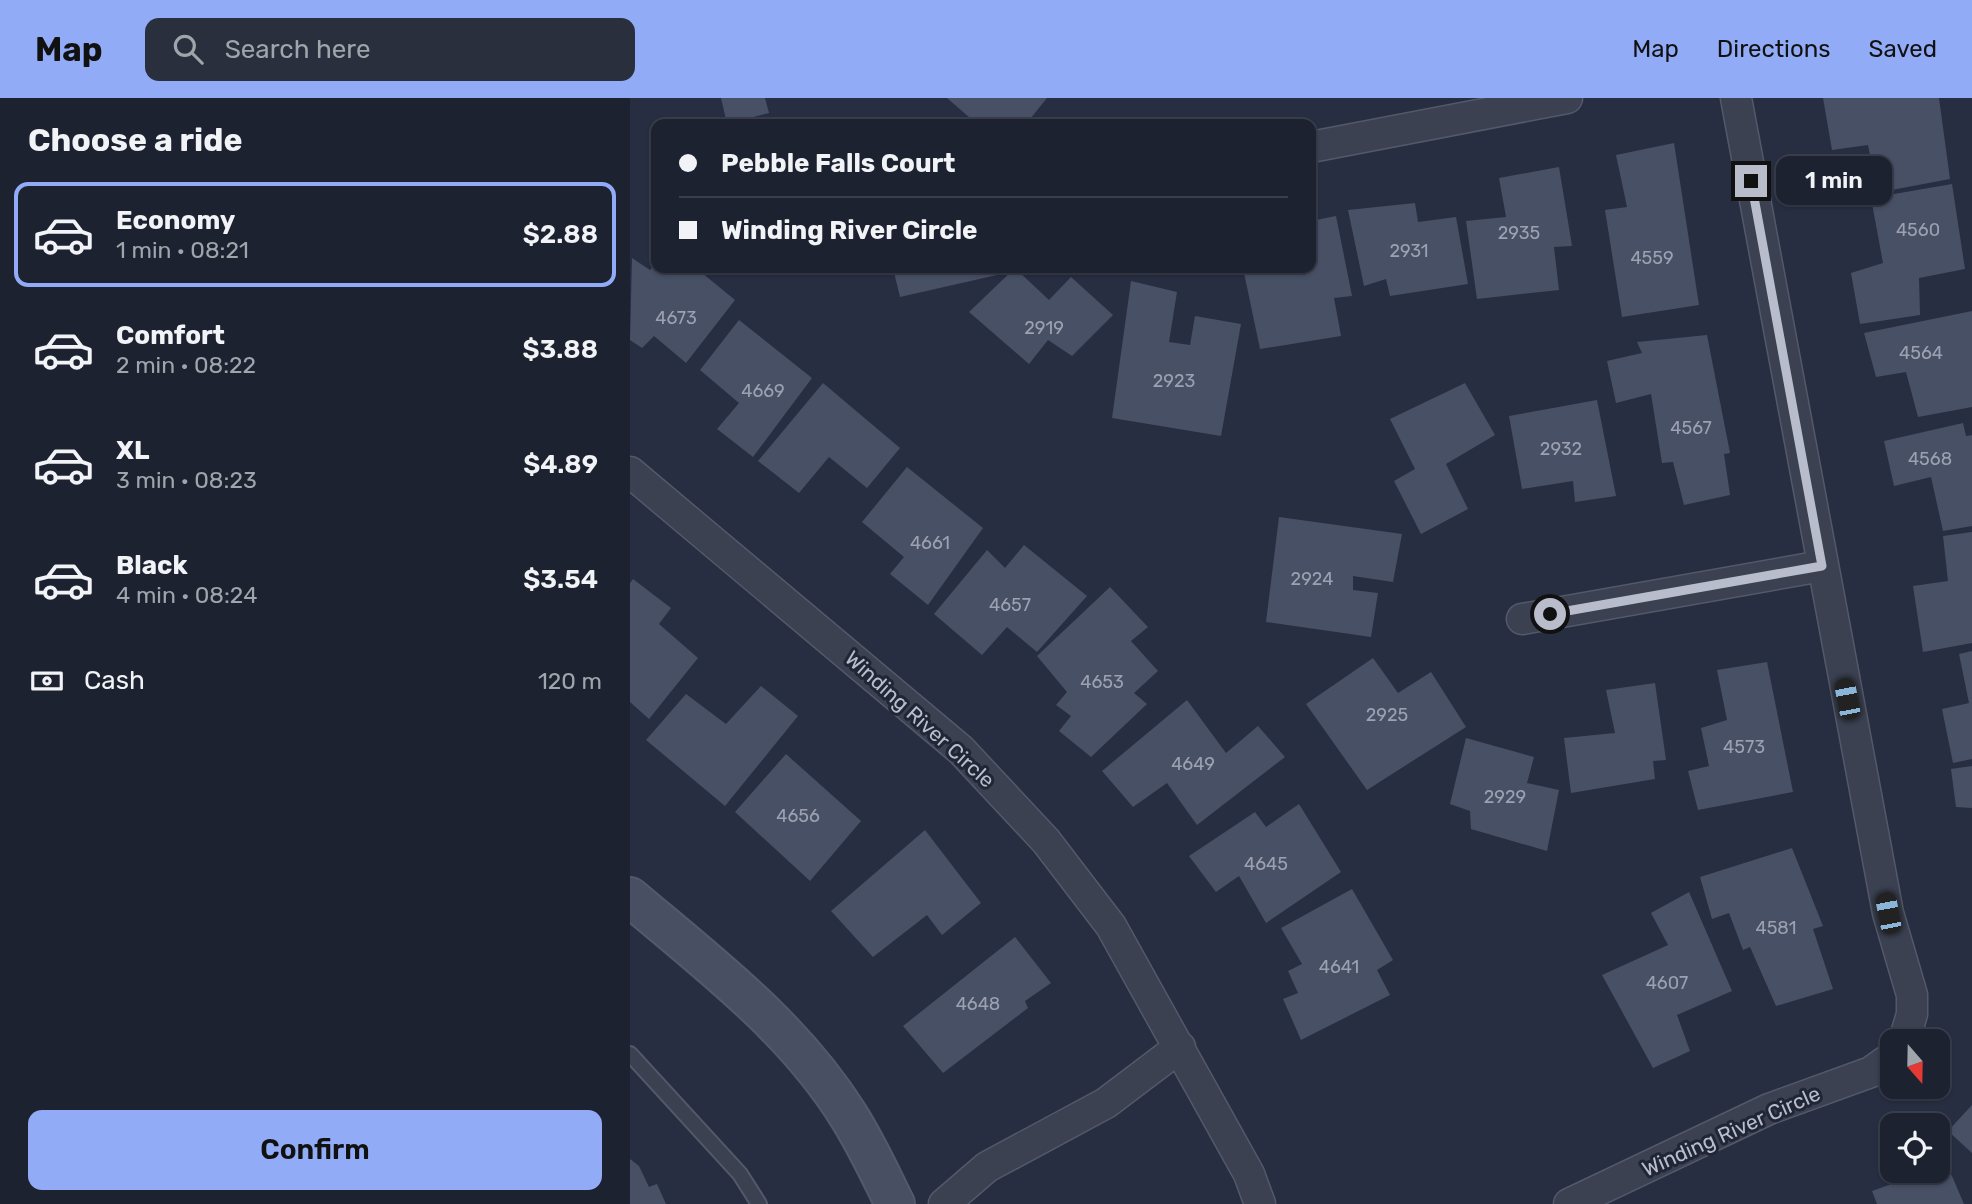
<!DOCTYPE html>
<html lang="en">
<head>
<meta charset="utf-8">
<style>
  body { margin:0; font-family:Rubik,sans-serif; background:#2a2f3d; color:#f1f3f6; height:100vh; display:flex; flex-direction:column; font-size:26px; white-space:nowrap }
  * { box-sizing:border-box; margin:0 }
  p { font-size:23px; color:#a0a4ab }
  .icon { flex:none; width:38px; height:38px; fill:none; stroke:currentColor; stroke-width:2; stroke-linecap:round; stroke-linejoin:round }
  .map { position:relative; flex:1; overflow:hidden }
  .drawer { display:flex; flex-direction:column; background:#1d2231; width:630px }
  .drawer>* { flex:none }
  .banner { position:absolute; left:21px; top:21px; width:665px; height:154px; border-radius:14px; box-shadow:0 2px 5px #0004,0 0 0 2px #3b3f4d; display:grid; align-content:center; height:154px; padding:0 28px; background:#1d2231 }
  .needle { width:46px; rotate:160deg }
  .controls { position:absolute; left:1250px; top:931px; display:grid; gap:14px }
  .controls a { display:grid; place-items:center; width:70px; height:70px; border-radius:14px; background:#1d2231; box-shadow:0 2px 5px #0004,0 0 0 2px #3b3f4d; font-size:35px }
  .end { position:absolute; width:32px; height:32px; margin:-16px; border:9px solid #b8bccb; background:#111; box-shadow:0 0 0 4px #111 }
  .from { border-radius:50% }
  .bubble { position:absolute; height:49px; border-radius:14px; background:#1d2231; box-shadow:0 2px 5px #0004,0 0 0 2px #3b3f4d; font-size:23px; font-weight:600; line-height:49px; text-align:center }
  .car { position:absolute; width:21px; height:42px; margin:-21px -10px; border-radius:9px; box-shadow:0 0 5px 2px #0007; background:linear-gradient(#222 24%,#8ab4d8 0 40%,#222 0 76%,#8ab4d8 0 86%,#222 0) }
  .banner b { display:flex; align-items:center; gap:24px; height:66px; font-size:26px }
  .banner b+b { border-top:2px solid #3b3f4d }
  .banner i { width:18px; height:18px; background:#f1f3f6 }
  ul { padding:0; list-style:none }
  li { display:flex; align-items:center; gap:21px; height:105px; margin:0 14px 10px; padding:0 14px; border:4px solid transparent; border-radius:14px }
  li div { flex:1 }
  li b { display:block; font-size:26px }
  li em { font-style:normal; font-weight:600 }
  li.on { border-color:#92abf6 }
  li>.icon { width:63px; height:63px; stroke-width:1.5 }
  h2 { padding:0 28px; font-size:32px; line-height:84px }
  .pay { display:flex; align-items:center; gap:18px; height:77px; padding:0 28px; font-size:26px }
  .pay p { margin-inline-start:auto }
  .action { display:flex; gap:14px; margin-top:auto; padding:14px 28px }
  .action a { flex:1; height:80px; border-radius:14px; background:#92abf6; color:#111; font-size:28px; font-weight:600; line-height:80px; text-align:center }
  header { display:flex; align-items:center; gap:42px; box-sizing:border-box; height:98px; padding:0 35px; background:#92abf6; color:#111 }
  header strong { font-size:33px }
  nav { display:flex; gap:38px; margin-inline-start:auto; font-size:24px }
  .search { width:490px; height:63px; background:#2a2f3d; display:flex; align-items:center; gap:18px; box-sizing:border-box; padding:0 24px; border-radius:14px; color:#a0a4ab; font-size:26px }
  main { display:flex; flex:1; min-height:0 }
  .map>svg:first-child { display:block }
</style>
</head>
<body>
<header>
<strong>Map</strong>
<div class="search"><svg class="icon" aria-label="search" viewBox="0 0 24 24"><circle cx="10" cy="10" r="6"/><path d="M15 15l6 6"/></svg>Search here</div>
<nav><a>Map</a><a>Directions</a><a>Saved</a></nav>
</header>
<main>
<section class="drawer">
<h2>Choose a ride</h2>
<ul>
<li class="on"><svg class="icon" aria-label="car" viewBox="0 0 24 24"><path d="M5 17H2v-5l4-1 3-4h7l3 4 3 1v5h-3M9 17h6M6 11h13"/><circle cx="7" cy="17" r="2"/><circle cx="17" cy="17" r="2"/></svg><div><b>Economy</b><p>1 min · 08:21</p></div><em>$2.88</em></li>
<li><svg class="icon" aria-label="car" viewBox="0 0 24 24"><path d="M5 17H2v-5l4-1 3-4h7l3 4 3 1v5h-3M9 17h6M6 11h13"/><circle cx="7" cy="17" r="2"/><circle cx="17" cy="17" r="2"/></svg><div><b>Comfort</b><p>2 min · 08:22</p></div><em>$3.88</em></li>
<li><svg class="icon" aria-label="car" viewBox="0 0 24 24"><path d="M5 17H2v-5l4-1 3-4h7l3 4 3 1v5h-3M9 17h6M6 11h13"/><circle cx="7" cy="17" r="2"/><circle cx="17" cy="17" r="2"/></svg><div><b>XL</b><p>3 min · 08:23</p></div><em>$4.89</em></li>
<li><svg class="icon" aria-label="car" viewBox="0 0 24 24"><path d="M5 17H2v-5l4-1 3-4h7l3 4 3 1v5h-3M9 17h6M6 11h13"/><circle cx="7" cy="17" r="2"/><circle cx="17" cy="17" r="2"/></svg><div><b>Black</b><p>4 min · 08:24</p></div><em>$3.54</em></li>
</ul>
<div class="pay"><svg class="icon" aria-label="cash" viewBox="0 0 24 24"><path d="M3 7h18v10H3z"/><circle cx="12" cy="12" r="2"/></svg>Cash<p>120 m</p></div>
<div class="action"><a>Confirm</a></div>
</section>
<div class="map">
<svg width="1342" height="1106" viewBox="0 0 1342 1106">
  <rect width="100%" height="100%" fill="#272e41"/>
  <path fill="#485065" d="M 91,0 L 135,0 L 139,15 L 97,26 Z
    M 317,0 L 417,0 L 396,26 L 347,26 Z
    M 1193,0 L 1309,0 L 1320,81 L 1240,96 L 1233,68 L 1242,67 L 1238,47 L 1202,52 Z
    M 1044,45 L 1069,207 L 992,219 L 975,112 L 997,109 L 986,57 Z
    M 929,69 L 942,148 L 924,149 L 929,192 L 847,201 L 836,123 L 876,119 L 869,80 Z
    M 1322,86 L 1335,171 L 1289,180 L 1290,217 L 1230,226 L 1221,175 L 1253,165 L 1241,100 Z
    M 785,105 L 788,124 L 826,119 L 838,186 L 760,198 L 756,181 L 734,188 L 718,112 Z
    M 706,118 L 722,198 L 704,200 L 711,238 L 630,251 L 613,170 L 681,170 L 681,123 Z
    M 2,160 L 20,172 L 26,164 L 26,170 L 66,170 L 105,202 L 56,265 L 24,238 L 12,250 L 0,242 Z
    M 263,170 L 365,170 L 367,177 L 270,199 Z
    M 385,170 L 419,202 L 441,179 L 483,217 L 442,258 L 418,242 L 399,266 L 339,214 Z
    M 501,183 L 547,194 L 539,244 L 560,247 L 565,218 L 611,226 L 591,338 L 482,320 Z
    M 1342,213 L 1342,309 L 1288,319 L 1276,274 L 1246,279 L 1234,235 Z
    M 109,222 L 182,280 L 123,359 L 87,331 L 109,305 L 70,272 Z
    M 1077,237 L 1100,355 L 1094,356 L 1100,397 L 1054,407 L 1043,364 L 1032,365 L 1021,296 L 986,305 L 977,263 L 1012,255 L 1007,244 Z
    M 193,285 L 270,350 L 237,390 L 199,359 L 169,395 L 128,363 Z
    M 835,285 L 865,337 L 816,366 L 838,411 L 791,436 L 764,383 L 785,371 L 760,321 Z
    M 967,302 L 986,398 L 945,404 L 943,383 L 892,391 L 879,318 Z
    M 1333,325 L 1336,338 L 1342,337 L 1342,428 L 1313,433 L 1301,379 L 1264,388 L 1254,343 Z
    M 277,369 L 353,430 L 298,507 L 260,476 L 274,459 L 232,424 Z
    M 649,419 L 772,436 L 763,484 L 723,478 L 723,492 L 748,495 L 741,539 L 636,524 Z
    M 1342,434 L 1342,545 L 1293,554 L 1283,488 L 1318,483 L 1313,438 Z
    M 394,447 L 457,498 L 407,554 L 377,529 L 352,557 L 304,516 L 357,452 L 375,470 Z
    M 3,481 L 41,510 L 29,526 L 68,560 L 19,621 L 0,604 L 0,485 Z
    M 480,489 L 518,529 L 501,543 L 528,573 L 504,595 L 517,606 L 461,659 L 429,633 L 441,618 L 426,607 L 437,594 L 407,558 Z
    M 1342,553 L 1342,661 L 1323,665 L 1312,611 L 1339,605 L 1329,556 Z
    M 743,560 L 768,595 L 801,574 L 836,629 L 737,692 L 676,606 Z
    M 1137,564 L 1163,694 L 1068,712 L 1058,673 L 1079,668 L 1071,630 L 1097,622 L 1087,572 Z
    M 1025,585 L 1036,662 L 1023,663 L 1025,681 L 941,695 L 934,640 L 985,635 L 976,592 Z
    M 131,588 L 168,618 L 95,708 L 16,642 L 56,596 L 96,626 Z
    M 557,602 L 596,655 L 628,628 L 655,659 L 567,727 L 537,685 L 503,709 L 472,673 Z
    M 836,640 L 904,659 L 897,685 L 929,692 L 917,753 L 841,731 L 840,713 L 820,706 Z
    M 156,656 L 231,723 L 180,783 L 105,714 Z
    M 1342,668 L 1342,710 L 1326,709 L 1321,671 Z
    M 669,706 L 711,774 L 636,825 L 609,778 L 586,794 L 559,758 L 625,714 L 636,729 Z
    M 295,732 L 351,805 L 312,837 L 297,817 L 243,859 L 201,813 Z
    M 1162,750 L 1193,828 L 1183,831 L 1203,891 L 1146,908 L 1120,849 L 1113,852 L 1099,815 L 1082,821 L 1070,779 Z
    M 722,791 L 763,862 L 747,872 L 760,897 L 671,942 L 653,901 L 668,895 L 658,873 L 672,866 L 651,830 Z
    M 1059,794 L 1102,893 L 1047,917 L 1060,953 L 1023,970 L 972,877 L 1038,847 L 1021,815 Z
    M 385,839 L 421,885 L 395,903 L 398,910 L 313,975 L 273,928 Z
    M 1342,1007 L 1342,1055 L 1318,1033 Z
    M 1307,1043 L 1334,1106 L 1247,1106 L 1242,1093 L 1270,1083 L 1264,1073 L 1307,1073 Z
    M 0,1061 L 9,1068 L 19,1089 L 27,1086 L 36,1106 L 0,1106 Z"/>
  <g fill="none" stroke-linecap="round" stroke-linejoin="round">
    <defs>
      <path id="lane" d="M 0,956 L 110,1076 L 129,1106"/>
      <path id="street" d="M 1106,0 L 1258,815 L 1282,897 L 1282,916 L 1274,943
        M 681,49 L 937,0
        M 0,374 L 331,652 L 416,743 L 481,828 L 619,1076 L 630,1106
        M 892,521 L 1192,468
        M 314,1106 L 357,1069 L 476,1005 L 550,949
        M 939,1106 L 1139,1011 L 1241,974 L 1262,959"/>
      <path id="secondary" d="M 0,799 C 78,865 163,929 218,1017 C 236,1045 250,1076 265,1106"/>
    </defs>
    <use href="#lane" stroke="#535968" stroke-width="18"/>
    <use href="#street" stroke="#535968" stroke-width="33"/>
    <use href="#secondary" stroke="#535968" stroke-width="42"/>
    <use href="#lane" stroke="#3b4151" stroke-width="14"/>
    <use href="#street" stroke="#3b4151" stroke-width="30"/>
    <use href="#secondary" stroke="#494f63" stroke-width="38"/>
  </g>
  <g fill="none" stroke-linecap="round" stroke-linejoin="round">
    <path stroke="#b8bccb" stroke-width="9" d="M 920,516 L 1192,468 L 1121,83"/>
  </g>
  <g text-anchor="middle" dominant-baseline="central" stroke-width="6" stroke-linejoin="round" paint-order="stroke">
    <g font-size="18" fill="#9ca1b2">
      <text x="1288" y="132">4560</text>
      <text x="889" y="135">2935</text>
      <text x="779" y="153">2931</text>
      <text x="1022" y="160">4559</text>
      <text x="46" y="220">4673</text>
      <text x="414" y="230">2919</text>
      <text x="1291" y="255">4564</text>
      <text x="544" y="283">2923</text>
      <text x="133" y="293">4669</text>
      <text x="1061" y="330">4567</text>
      <text x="931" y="351">2932</text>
      <text x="1300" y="361">4568</text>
      <text x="300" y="445">4661</text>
      <text x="682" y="481">2924</text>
      <text x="380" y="507">4657</text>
      <text x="472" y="584">4653</text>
      <text x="757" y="617">2925</text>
      <text x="1114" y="649">4573</text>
      <text x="563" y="666">4649</text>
      <text x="875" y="699">2929</text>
      <text x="168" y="718">4656</text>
      <text x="636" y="766">4645</text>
      <text x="1146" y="830">4581</text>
      <text x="709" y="869">4641</text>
      <text x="1037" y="885">4607</text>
      <text x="348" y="906">4648</text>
    </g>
    <g font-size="21" fill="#b8bccb" stroke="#202636">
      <text transform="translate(290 621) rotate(42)">Winding River Circle</text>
      <text transform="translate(1101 1033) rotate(-24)">Winding River Circle</text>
    </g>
  </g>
</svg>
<div class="controls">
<a><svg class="needle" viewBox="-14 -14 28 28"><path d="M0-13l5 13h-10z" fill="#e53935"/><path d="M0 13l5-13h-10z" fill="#a0a4ab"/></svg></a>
<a><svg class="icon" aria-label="locate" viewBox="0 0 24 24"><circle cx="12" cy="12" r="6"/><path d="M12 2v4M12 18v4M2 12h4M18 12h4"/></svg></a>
</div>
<i class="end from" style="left:920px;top:516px"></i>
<i class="end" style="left:1121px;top:83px"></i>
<div class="bubble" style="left:1146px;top:58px;width:116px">1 min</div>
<i class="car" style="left:1217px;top:601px;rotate:349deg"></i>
<i class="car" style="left:1258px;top:815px;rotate:349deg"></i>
<div class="banner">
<b><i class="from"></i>Pebble Falls Court</b>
<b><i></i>Winding River Circle</b>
</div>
</div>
</main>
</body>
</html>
